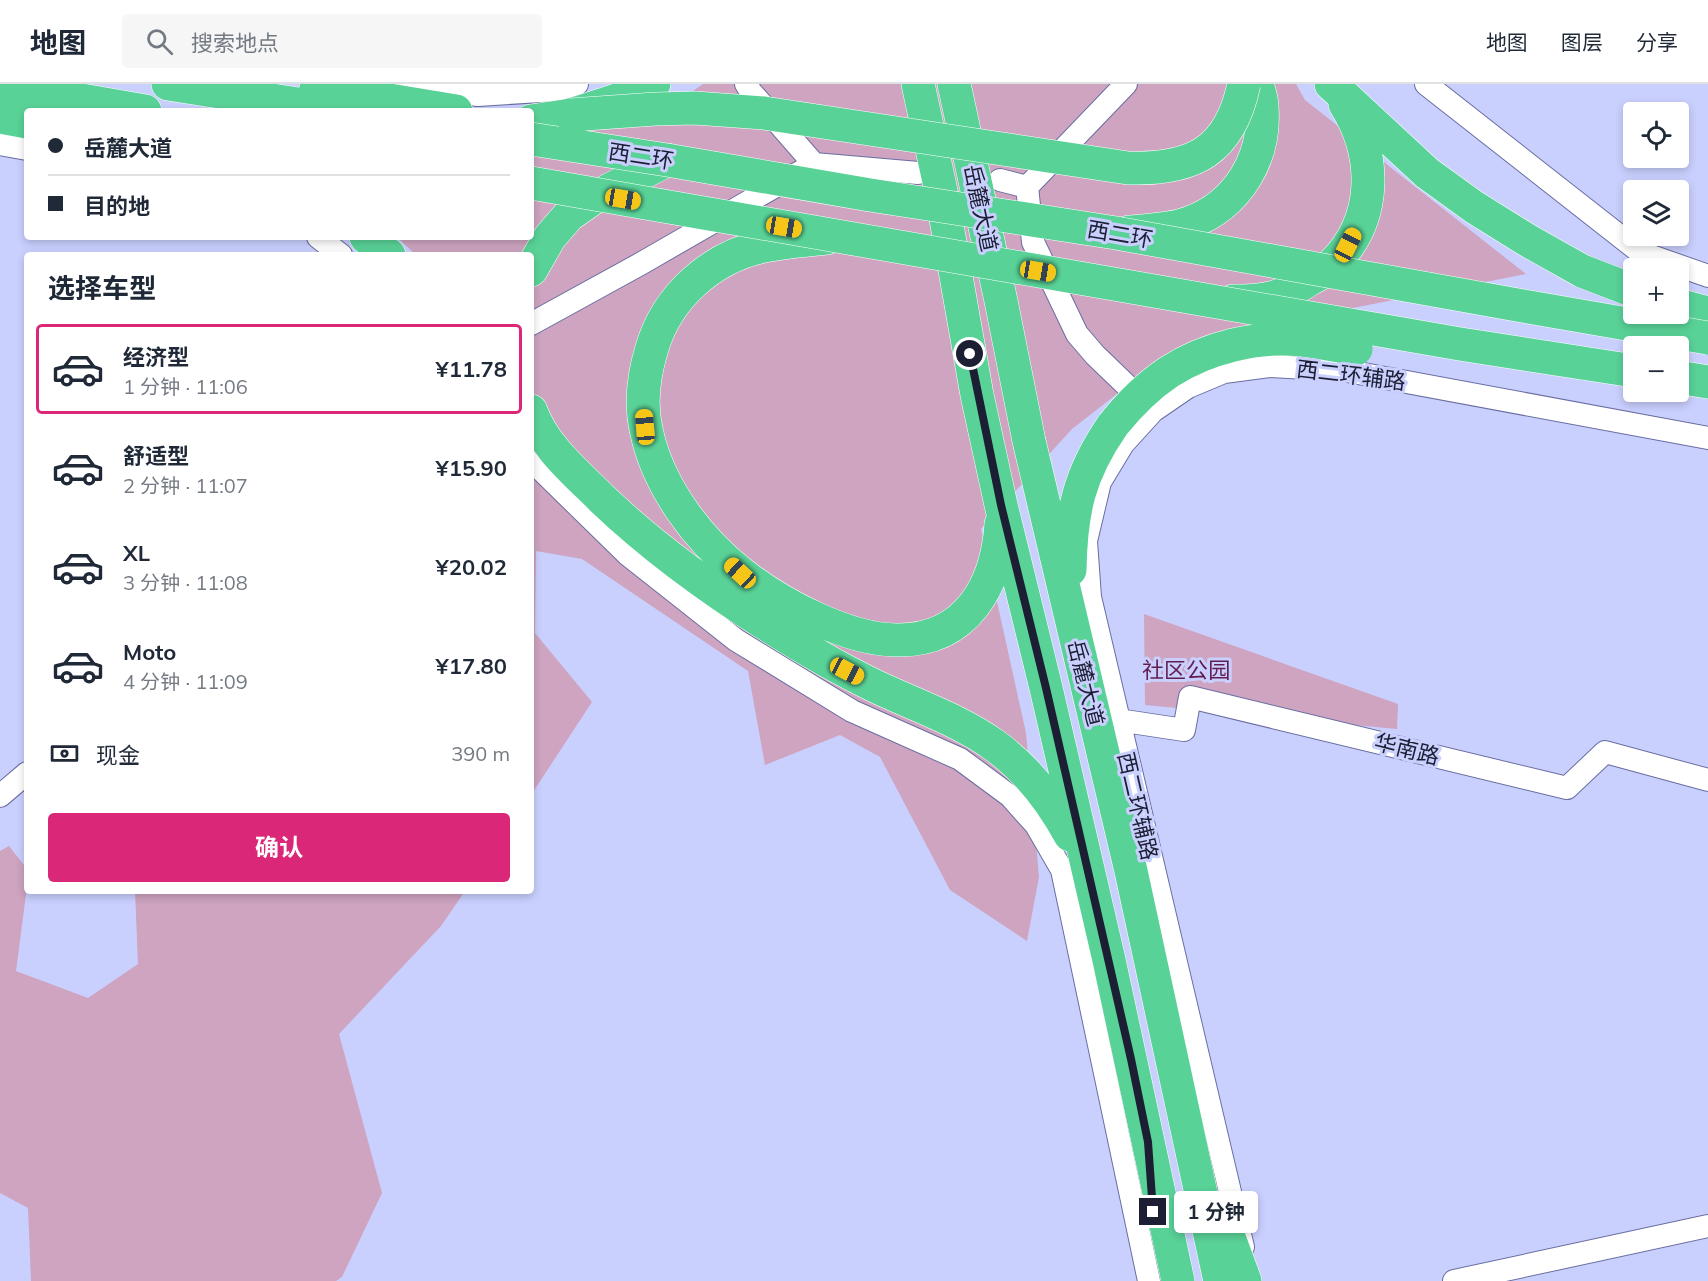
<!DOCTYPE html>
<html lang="zh">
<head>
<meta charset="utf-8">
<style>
  body { margin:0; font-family:Mulish,"Noto Sans SC",sans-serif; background:#f6f6f7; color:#1f2937; height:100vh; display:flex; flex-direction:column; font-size:22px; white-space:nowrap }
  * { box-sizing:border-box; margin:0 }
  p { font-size:20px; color:#747a83 }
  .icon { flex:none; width:33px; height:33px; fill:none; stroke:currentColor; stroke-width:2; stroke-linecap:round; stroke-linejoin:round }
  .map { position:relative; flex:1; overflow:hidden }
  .side { position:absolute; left:24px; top:168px; width:510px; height:642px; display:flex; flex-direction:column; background:#fff; border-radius:6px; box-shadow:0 3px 9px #0003 }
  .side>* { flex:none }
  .guide { position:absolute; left:24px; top:24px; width:510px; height:132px; border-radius:6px; box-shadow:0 3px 9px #0003; display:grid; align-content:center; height:132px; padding:0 24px; background:#fff }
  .controls { position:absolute; left:1623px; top:18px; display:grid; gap:12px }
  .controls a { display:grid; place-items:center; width:66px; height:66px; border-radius:6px; background:#fff; box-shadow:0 3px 9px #0003; font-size:30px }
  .end { position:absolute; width:27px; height:27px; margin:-14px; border:8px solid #1c1e33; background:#fff; box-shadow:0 0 0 3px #fff }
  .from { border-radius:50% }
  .bubble { position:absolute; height:42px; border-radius:6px; background:#fff; box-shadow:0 3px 9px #0003; font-size:20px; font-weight:700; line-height:42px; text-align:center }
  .car { position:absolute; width:18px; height:36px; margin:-18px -9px; border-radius:8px; box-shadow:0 0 4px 2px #0007; background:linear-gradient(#f5c518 24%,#345 0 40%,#f5c518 0 76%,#345 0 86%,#f5c518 0) }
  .guide b { display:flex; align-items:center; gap:21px; height:57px; font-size:22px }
  .guide b+b { border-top:2px solid #e0e1e3 }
  .guide i { width:15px; height:15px; background:#1f2937 }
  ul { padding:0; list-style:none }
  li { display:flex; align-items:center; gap:18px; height:90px; margin:0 12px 9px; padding:0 12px; border:3px solid transparent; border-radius:6px }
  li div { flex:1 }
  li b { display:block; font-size:22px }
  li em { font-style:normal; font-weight:700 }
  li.selected { border-color:#db2777 }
  li>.icon { width:54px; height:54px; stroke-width:1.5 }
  h2 { padding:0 24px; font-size:27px; line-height:72px }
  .pay { display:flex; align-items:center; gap:15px; height:66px; padding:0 24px; font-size:22px }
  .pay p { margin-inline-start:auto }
  .button { display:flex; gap:12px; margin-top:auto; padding:12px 24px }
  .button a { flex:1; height:69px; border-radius:6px; background:#db2777; color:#fff; font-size:24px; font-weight:700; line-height:69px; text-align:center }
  header { display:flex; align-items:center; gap:36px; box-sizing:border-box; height:84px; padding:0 30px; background:#fff; border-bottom:2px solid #e0e1e3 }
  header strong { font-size:28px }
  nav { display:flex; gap:33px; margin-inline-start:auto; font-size:21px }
  .search { width:420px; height:54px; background:#f6f6f7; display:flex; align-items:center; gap:15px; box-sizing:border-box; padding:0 21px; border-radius:6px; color:#747a83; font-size:22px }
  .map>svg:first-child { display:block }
</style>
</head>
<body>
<header>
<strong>地图</strong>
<div class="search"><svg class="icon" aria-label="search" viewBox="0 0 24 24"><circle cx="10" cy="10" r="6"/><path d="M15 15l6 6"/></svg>搜索地点</div>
<nav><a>地图</a><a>图层</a><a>分享</a></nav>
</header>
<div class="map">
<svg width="1708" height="1197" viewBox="0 0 1708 1197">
  <rect width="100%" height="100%" fill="#cad0fe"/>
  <path fill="#cea4c0" d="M 703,0 L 1296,0 L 1305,16 L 1526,190 L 1231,248 L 1163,274 L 1072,345 L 981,445 L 1026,649 L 1039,793 L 1027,857 L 950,806 L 880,673 L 840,651 L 765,681 L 748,587 L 582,475 L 536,467 L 535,549 L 592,618 L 531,711 L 531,171 L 416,171 L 397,153 L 531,153 L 531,66 L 686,12 Z
    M 1144,530 L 1398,620 L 1397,645 L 1145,621 Z
    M 9,762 L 27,785 L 27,803 L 16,887 L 88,914 L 138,880 L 135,807 L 465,807 L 441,842 L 339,950 L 382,1109 L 342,1193 L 336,1197 L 31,1197 L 28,1124 L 0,1109 L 0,767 Z"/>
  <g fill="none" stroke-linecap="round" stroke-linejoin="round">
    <defs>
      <path id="minor" d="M 391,0 L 478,11 L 557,6 L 577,0
        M 746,0 L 751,8 L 814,80
        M 1126,0 L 1027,103 L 1033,158 L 1077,250 L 1095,271 L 1148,322
        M 1426,0 L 1640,168 L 1708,192
        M 0,60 L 27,65
        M 1000,96 L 1027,103
        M 318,153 L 341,171
        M 531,240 L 642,179 L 814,80 L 918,89
        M 531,376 L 627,470 L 736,556 L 852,627 L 960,675 L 1010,712 L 1036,741 L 1062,786 L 1149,1197
        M 1118,636 L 1184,646 L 1190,613 L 1567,704 L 1605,668 L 1708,696
        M 0,712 L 27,689
        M 1243,1163 L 1090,513 L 1086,457 L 1100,398 L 1123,360 L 1153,327 L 1188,303 L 1224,288 L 1269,282 L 1342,286 L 1708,354
        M 1454,1197 L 1708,1142"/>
      <path id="highway" d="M 168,0 L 343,27
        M 918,0 L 941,107 L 977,311 L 1001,421 L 1046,604 L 1109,876 L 1178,1197
        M 954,0 L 1001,217 L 1029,357 L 1131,787 L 1220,1197
        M 1331,0 L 1427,89 L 1474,123 L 1527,156 L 1582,187 L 1634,207
        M 0,2 L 145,27
        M 316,4 L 456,27
        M 0,33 L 27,38
        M 531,37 L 571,31 L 623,14 L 654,0
        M 1129,148 C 1149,146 1170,146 1189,139 C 1238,121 1266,74 1262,23 C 1262,15 1259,7 1257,0
        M 366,153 L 389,171
        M 827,154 C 806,156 784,158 764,162 C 711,173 667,213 652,264 C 644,290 640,318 646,345 C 657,401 697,455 742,490 C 780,520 849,557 899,556 C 967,556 997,501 1001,440
        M 531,186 L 550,153 L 569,131 L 592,115 L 667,76
        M 1233,217 C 1246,217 1260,217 1274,213 C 1287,210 1299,202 1310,195 C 1318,191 1327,186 1333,180 C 1378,135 1377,71 1345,20
        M 1678,221 L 1708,229
        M 1678,293 L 1708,298
        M 531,327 C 544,363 576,389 602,415 C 669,479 747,531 827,577 C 847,588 867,599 888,608 C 923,624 962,638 994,661 C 1026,684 1051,716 1070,751
        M 1070,486 C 1071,427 1079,390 1113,341
        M 1227,1148 L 1245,1197"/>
    </defs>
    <use href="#minor" stroke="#696ea1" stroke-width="24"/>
    <use href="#highway" stroke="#fff" stroke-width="34"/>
    <use href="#minor" stroke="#fff" stroke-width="22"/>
    <use href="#highway" stroke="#59d297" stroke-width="33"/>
    <defs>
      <path id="highway-bridge" d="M 571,31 L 655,25 L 695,24 L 764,29 L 1128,84 C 1194,86 1230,67 1244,0
        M 531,55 L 667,76 L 870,111 L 1116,149 L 1523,222 L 1708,254
        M 531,99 L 1460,260 L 1634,287
        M 1113,341 C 1129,321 1148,302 1169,288 C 1206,264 1258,251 1301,256 C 1320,258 1338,262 1356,265"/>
    </defs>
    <use href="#highway-bridge" stroke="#fff" stroke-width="34" stroke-linecap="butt"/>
    <use href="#highway-bridge" stroke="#59d297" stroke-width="33"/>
  </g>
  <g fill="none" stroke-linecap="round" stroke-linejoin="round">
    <path stroke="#1c1e33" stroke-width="8" d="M 970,270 L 1001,421 L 1046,604 L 1131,975 L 1148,1058 L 1153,1128"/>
  </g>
  <g text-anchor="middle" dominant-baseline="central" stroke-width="6" stroke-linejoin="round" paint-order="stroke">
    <g font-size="22" fill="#1c1e33" stroke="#cad0fe">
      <text transform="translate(641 72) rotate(9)">西二环</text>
      <text transform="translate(981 124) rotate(78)">岳麓大道</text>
      <text transform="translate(1120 150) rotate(10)">西二环</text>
      <text transform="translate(1351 291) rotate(7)">西二环辅路</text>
      <text transform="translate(1086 599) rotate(76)">岳麓大道</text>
      <text transform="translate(1407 665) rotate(14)">华南路</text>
      <text transform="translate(1138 722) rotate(77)">西二环辅路</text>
    </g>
    <g font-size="22" fill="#611c50" stroke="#cad0fe">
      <text x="1186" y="586">社区公园</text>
    </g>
  </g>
</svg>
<div class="controls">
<a><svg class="icon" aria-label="locate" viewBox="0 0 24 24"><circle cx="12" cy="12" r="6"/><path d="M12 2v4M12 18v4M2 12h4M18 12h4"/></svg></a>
<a><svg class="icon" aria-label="layers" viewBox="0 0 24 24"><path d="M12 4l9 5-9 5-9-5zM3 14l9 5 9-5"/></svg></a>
<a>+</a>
<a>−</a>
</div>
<i class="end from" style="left:970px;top:270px"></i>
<i class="end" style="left:1153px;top:1128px"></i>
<div class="bubble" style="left:1174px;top:1107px;width:84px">1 分钟</div>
<i class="car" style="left:623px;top:115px;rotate:100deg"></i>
<i class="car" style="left:784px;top:143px;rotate:100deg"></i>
<i class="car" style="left:1348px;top:161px;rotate:27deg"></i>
<i class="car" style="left:1038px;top:187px;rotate:99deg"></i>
<i class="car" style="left:645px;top:343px;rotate:355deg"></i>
<i class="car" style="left:740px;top:489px;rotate:313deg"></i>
<i class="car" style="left:847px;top:587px;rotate:118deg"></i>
<div class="guide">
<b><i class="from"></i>岳麓大道</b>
<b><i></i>目的地</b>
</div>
<section class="side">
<h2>选择车型</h2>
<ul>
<li class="selected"><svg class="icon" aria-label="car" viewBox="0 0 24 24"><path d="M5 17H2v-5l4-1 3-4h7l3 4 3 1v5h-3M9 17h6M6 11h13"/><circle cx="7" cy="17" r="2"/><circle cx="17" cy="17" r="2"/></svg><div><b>经济型</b><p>1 分钟 · 11:06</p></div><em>¥11.78</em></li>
<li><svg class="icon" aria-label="car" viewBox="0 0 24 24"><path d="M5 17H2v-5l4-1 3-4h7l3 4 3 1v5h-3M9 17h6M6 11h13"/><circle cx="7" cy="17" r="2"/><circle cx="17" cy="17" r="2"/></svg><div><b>舒适型</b><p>2 分钟 · 11:07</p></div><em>¥15.90</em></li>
<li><svg class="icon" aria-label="car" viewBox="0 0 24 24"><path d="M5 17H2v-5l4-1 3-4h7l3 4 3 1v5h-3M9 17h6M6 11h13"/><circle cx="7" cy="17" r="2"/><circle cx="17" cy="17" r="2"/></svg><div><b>XL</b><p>3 分钟 · 11:08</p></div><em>¥20.02</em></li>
<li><svg class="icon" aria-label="car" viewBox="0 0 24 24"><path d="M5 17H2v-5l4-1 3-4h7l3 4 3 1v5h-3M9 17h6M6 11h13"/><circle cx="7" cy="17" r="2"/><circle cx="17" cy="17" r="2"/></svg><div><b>Moto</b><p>4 分钟 · 11:09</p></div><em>¥17.80</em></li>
</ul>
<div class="pay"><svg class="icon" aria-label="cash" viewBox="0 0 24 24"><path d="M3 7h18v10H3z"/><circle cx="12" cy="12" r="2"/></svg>现金<p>390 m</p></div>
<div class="button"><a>确认</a></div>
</section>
</div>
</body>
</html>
